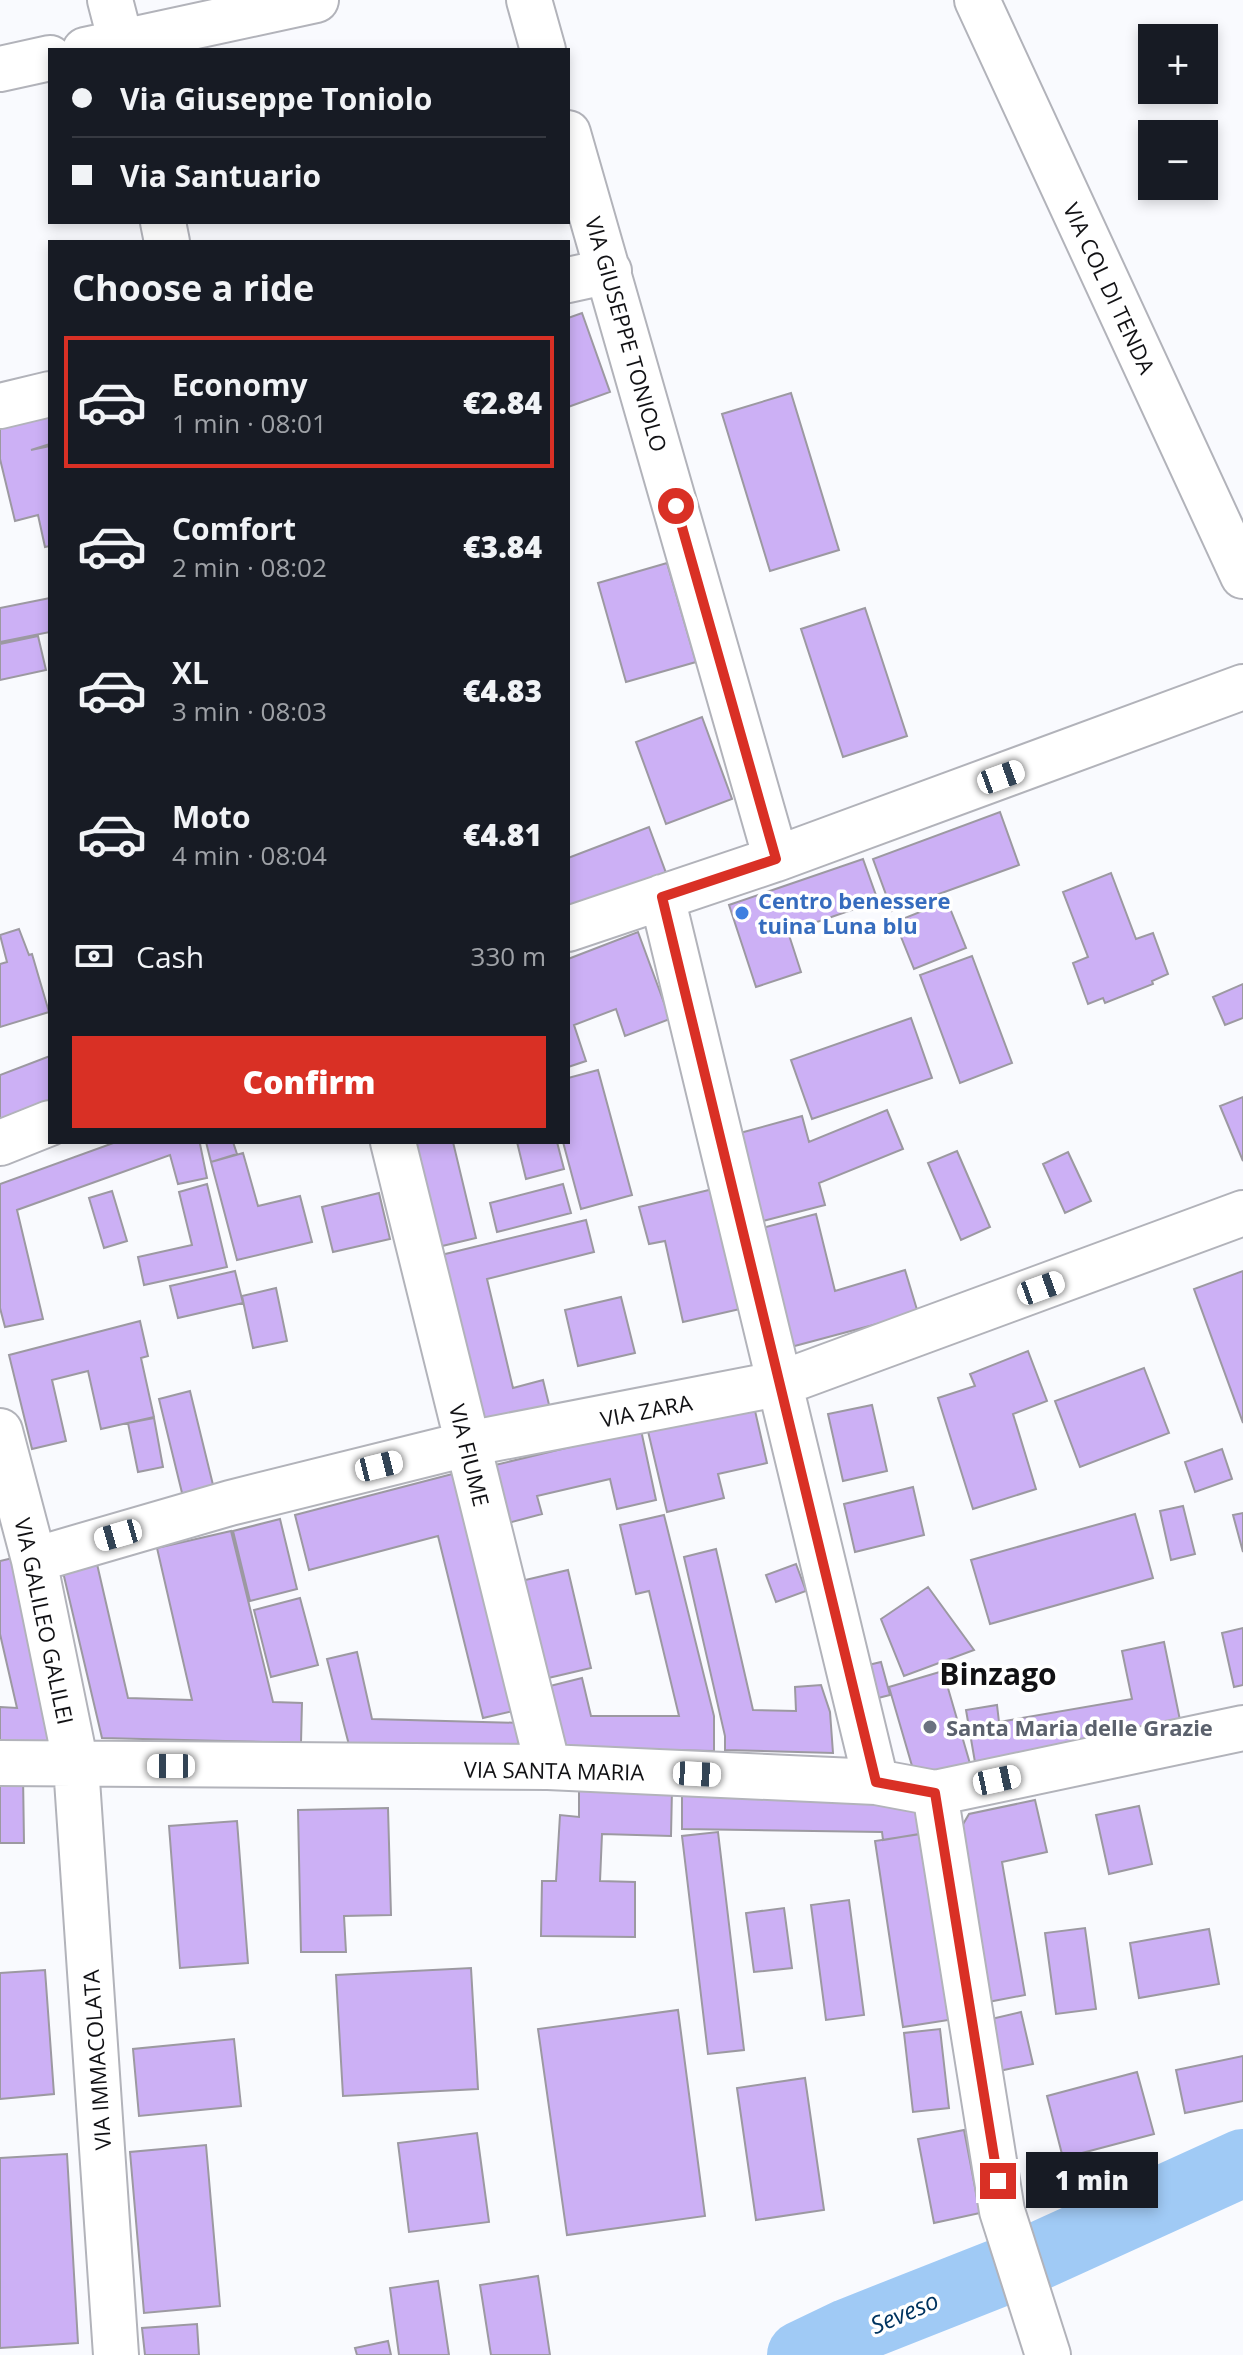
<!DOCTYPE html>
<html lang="en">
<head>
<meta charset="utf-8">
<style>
  body { margin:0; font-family:"Open Sans",sans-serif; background:#20242c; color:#f1f3f6; height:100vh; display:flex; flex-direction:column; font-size:30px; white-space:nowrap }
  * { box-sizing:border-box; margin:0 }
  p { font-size:26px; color:#9ea1a6 }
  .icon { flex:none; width:44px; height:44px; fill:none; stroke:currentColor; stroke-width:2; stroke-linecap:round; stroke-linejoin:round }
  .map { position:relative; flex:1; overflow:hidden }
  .panel { position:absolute; left:48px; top:240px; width:522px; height:904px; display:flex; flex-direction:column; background:#171b24; border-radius:0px; box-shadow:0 4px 12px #0003 }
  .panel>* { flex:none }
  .top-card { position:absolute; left:48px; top:48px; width:522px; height:176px; border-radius:0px; box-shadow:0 4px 12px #0003; display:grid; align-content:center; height:176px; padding:0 24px; background:#171b24 }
  .tools { position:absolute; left:1138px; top:24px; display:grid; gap:16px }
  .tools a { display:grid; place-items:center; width:80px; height:80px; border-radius:0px; background:#171b24; box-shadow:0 4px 12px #0003; font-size:40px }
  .end { position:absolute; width:36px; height:36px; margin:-18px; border:10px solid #d93025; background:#fff; box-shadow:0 0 0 4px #fff }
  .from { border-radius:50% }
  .bubble { position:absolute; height:56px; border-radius:0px; background:#171b24; box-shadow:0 4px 12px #0003; font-size:26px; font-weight:800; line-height:56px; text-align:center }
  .car { position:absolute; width:24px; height:48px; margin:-24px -12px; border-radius:10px; box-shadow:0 0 6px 2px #0007; background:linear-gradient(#fff 24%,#345 0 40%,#fff 0 76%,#345 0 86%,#fff 0) }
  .top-card b { display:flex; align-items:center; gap:28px; height:76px; font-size:30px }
  .top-card b+b { border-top:2px solid #363941 }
  .top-card i { width:20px; height:20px; background:#f1f3f6 }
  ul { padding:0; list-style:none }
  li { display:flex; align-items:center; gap:24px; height:132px; margin:0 16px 12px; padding:0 8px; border:4px solid transparent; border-radius:0px }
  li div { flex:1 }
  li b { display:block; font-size:30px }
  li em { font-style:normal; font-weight:800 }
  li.on { border-color:#d93025 }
  li>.icon { width:72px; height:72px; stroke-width:1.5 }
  h2 { padding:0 24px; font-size:36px; line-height:96px }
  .pay { display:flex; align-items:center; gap:20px; height:88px; padding:0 24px; font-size:30px }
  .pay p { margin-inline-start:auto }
  .action { display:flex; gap:16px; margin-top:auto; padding:16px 24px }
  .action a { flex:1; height:92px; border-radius:0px; background:#d93025; color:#fff; font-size:32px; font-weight:800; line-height:92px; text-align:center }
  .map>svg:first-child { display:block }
</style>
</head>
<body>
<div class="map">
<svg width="1243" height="2355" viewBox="0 0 1243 2355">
  <rect width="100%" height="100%" fill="#f9fafe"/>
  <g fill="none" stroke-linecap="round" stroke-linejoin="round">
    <path stroke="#a0caf5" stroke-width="68" d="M 1032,2259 L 1243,2163
      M 801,2355 L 849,2332 L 1006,2270"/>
  </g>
  <path fill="#ccb0f5" stroke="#9c99a1" stroke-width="2" d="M 582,313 L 610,392 L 568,407 L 568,318 Z
    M 791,393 L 839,550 L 770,571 L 722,414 Z
    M 50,410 L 50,444 L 31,450 L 50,446 L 50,546 L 45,547 L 38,515 L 15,521 L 0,459 L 0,424 Z
    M 667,563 L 696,662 L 626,682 L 598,583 Z
    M 50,598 L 50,632 L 0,642 L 0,608 Z
    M 865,608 L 907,736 L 843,757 L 801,629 Z
    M 38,636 L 46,670 L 0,680 L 0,644 Z
    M 702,717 L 732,799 L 666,824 L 636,742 Z
    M 1000,812 L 1019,865 L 892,911 L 873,859 Z
    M 649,827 L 666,873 L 568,909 L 568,858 Z
    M 863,859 L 878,901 L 788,932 L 801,972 L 756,987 L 729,905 Z
    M 1111,873 L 1136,939 L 1153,933 L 1168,974 L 1152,981 L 1153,984 L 1105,1003 L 1103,998 L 1088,1004 L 1073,963 L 1088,957 L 1063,892 Z
    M 947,901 L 966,948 L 914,969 L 895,922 Z
    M 19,929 L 29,955 L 32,954 L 49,1012 L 0,1027 L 0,964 L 7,962 L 0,935 Z
    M 638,932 L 670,1019 L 625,1036 L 616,1009 L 574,1025 L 586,1061 L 568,1067 L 568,959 Z
    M 972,956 L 1012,1063 L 960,1083 L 920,975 Z
    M 1243,984 L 1243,1018 L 1225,1025 L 1213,997 Z
    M 911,1018 L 932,1078 L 812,1119 L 791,1060 Z
    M 50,1056 L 50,1105 L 0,1124 L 0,1075 Z
    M 598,1070 L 632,1195 L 581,1209 L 563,1142 L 568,1142 L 568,1078 Z
    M 1243,1097 L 1243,1161 L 1220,1106 Z
    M 887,1110 L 903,1149 L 819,1183 L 825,1205 L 763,1221 L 740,1133 L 802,1116 L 809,1142 Z
    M 116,1142 L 203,1142 L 200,1144 L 207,1178 L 178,1184 L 170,1155 L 17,1210 L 43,1319 L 5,1327 L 0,1308 L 0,1184 Z
    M 206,1142 L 233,1142 L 237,1154 L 211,1162 Z
    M 413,1142 L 453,1142 L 476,1238 L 438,1247 Z
    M 517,1142 L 557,1142 L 564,1169 L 526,1179 Z
    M 957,1151 L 990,1227 L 961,1240 L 928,1163 Z
    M 1068,1152 L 1091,1201 L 1065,1213 L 1043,1164 Z
    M 243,1153 L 258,1206 L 300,1196 L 312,1242 L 237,1260 L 211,1162 Z
    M 207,1184 L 227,1267 L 144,1285 L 138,1257 L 192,1245 L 179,1192 Z
    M 563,1184 L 571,1213 L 497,1232 L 490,1203 Z
    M 713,1189 L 740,1309 L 683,1322 L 665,1241 L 649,1244 L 639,1207 Z
    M 112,1191 L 127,1241 L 104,1248 L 89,1198 Z
    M 379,1193 L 390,1239 L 333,1252 L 322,1207 Z
    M 816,1214 L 835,1291 L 905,1270 L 918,1313 L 791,1347 L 762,1228 Z
    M 586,1220 L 594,1252 L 487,1279 L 513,1388 L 543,1380 L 552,1417 L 482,1425 L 441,1255 Z
    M 235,1271 L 243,1303 L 178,1318 L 170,1286 Z
    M 1243,1271 L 1243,1423 L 1194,1289 Z
    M 276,1288 L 287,1341 L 253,1348 L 242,1296 Z
    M 621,1297 L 635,1353 L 578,1366 L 565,1310 Z
    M 140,1321 L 148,1356 L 141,1358 L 154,1417 L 101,1429 L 88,1371 L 52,1380 L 66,1441 L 32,1449 L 9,1355 Z
    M 1028,1351 L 1047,1401 L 1013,1414 L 1036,1489 L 973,1509 L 938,1398 L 975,1386 L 970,1374 Z
    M 1144,1368 L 1169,1433 L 1080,1467 L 1055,1401 Z
    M 190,1391 L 215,1493 L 184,1501 L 159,1399 Z
    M 753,1402 L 767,1463 L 718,1474 L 724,1498 L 667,1512 L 647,1427 Z
    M 872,1405 L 887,1471 L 843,1481 L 828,1414 Z
    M 154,1418 L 163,1467 L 138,1472 L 128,1423 Z
    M 641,1430 L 656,1500 L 617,1509 L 610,1479 L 537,1496 L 542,1514 L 504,1524 L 495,1465 Z
    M 1222,1449 L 1232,1479 L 1195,1492 L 1185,1462 Z
    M 460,1472 L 518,1710 L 483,1718 L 438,1536 L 309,1570 L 295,1515 Z
    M 913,1487 L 924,1535 L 855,1552 L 844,1504 Z
    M 1183,1506 L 1195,1554 L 1171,1560 L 1160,1511 Z
    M 1243,1513 L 1243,1552 L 1233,1515 Z
    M 1135,1514 L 1153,1578 L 990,1624 L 971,1560 Z
    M 664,1515 L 714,1716 L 714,1751 L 561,1748 L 546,1687 L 582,1678 L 591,1716 L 679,1716 L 649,1591 L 636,1594 L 620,1525 Z
    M 280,1519 L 297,1589 L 250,1601 L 233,1531 Z
    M 231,1531 L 273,1702 L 302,1703 L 301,1743 L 102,1738 L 63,1572 L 97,1564 L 128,1698 L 192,1700 L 157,1548 Z
    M 716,1549 L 753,1710 L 796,1711 L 795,1687 L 821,1685 L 830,1712 L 833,1753 L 725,1750 L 725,1736 L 684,1557 Z
    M 17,1557 L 61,1746 L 0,1743 L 0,1707 L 17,1708 L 0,1634 L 0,1561 Z
    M 796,1564 L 806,1591 L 776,1602 L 766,1575 Z
    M 568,1570 L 591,1668 L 544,1679 L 521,1581 Z
    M 928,1587 L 974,1650 L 904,1676 L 881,1619 Z
    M 300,1598 L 318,1665 L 271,1677 L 254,1610 Z
    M 1243,1628 L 1243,1685 L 1234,1687 L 1222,1633 Z
    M 1164,1642 L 1181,1725 L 976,1768 L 966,1710 L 997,1705 L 999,1722 L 1132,1699 L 1122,1651 Z
    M 357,1652 L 372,1719 L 523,1723 L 523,1749 L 349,1745 L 327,1659 Z
    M 881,1662 L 890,1695 L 874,1699 L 864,1666 Z
    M 943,1671 L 971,1767 L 917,1783 L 889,1687 Z
    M 23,1775 L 24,1843 L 0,1843 L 0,1776 Z
    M 579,1786 L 672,1789 L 671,1836 L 602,1834 L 600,1881 L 635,1882 L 635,1937 L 541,1936 L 542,1881 L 556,1881 L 560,1815 L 579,1817 Z
    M 682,1789 L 925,1797 L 931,1832 L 883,1840 L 882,1832 L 682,1829 Z
    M 1035,1800 L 1047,1852 L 1002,1862 L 1025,1995 L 988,2002 L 958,1833 L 969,1814 Z
    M 1139,1806 L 1152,1864 L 1109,1874 L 1096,1815 Z
    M 388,1808 L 391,1915 L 344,1916 L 346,1952 L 301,1952 L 298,1810 Z
    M 237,1821 L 248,1963 L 180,1968 L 169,1826 Z
    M 718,1832 L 744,2050 L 708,2054 L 682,1836 Z
    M 927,1833 L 955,2019 L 903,2027 L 875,1841 Z
    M 849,1900 L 864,2015 L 826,2020 L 811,1905 Z
    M 784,1908 L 792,1968 L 754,1972 L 746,1913 Z
    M 1085,1928 L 1096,2009 L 1056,2014 L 1045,1933 Z
    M 1209,1929 L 1219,1984 L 1139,1998 L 1130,1943 Z
    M 471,1968 L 478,2089 L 343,2096 L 336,1975 Z
    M 45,1970 L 54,2094 L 0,2099 L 0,1973 Z
    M 678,2010 L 705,2216 L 567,2235 L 538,2029 Z
    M 1021,2012 L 1033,2064 L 999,2071 L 987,2020 Z
    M 940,2029 L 949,2108 L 913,2112 L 904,2033 Z
    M 234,2039 L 241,2106 L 139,2116 L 133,2049 Z
    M 1243,2056 L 1243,2101 L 1185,2113 L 1176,2070 Z
    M 1137,2072 L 1154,2134 L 1063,2158 L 1047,2096 Z
    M 805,2078 L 824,2210 L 756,2220 L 737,2088 Z
    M 964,2130 L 980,2213 L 934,2223 L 918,2139 Z
    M 477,2133 L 489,2222 L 409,2232 L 398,2143 Z
    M 206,2145 L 220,2306 L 144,2313 L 130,2152 Z
    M 67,2154 L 78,2343 L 0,2348 L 0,2158 Z
    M 538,2276 L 550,2355 L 491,2355 L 480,2285 Z
    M 438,2281 L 449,2355 L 399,2355 L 390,2288 Z
    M 197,2324 L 199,2355 L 145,2355 L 142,2328 Z
    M 388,2341 L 391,2355 L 357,2355 L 355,2348 Z"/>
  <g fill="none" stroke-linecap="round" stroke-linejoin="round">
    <defs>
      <path id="minor" d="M 110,0 L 123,50
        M 529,0 L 543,50
        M 85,50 L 316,0
        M 0,69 L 50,58
        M 568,133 L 776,859
        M 163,222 L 167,242
        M 568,280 L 609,271
        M 0,406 L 50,394
        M 662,897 L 876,1782
        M 568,929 L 776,859 L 1243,687
        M 393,1142 L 548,1767
        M 0,1143 L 50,1123
        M 0,1431 L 34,1560 L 76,1765 L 116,2355
        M 34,1560 L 230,1503 L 467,1444 L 782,1383 L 1243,1213
        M 0,1763 L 548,1767 L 876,1782 L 935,1793 L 1243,1728
        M 935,1793 L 1002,2211 L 1048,2355"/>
      <path id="major" d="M 977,0 L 1243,576"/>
    </defs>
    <use href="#minor" stroke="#b2b3ba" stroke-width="48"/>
    <use href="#major" stroke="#b2b3ba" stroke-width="48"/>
    <use href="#minor" stroke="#fff" stroke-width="44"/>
    <use href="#major" stroke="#fff" stroke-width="44"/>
  </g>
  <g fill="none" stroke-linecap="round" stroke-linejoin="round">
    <path stroke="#d93025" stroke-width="10" d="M 676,506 L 776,859 L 662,897 L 876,1782 L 935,1793 L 998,2181"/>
  </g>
  <circle fill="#3f7fe0" stroke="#fff" stroke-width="3" cx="742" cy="913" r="8"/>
  <circle fill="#6b7280" stroke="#fff" stroke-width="3" cx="930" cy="1727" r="8"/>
  <g text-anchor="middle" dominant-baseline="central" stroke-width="7" stroke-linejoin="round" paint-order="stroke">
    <g font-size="22" fill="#111114" stroke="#fff">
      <text transform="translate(1110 288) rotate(65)">VIA COL DI TENDA</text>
      <text transform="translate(627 334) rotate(74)">VIA GIUSEPPE TONIOLO</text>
      <text transform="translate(646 1410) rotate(-11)">VIA ZARA</text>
      <text transform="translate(470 1455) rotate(76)">VIA FIUME</text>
      <text transform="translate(45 1621) rotate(78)">VIA GALILEO GALILEI</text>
      <text transform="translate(554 1770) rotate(1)">VIA SANTA MARIA</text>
      <text transform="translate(96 2060) rotate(-94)">VIA IMMACOLATA</text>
    </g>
    <g font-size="22" font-weight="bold" fill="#366cbe" stroke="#fff" text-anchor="start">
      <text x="758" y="900">Centro benessere<tspan x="758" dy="25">tuina Luna blu</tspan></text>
    </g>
    <g font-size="22" font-weight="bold" fill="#5b616d" stroke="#fff" text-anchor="start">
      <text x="946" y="1727">Santa Maria delle Grazie</text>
    </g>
    <g font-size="24" font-style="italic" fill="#003460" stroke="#fff">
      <text transform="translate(904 2312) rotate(-23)">Seveso</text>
    </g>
    <g font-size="30" font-weight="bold" fill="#111114" stroke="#fff">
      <text x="998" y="1673">Binzago</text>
    </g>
  </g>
</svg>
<div class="tools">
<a>+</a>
<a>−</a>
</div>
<i class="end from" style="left:676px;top:506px"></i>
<i class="end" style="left:998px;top:2181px"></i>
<div class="bubble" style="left:1026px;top:2152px;width:132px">1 min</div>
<i class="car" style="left:1001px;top:777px;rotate:70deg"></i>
<i class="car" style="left:1041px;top:1288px;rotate:70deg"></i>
<i class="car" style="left:379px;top:1466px;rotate:76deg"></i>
<i class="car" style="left:118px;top:1535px;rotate:254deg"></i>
<i class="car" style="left:171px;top:1766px;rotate:270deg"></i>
<i class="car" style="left:697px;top:1774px;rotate:93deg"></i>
<i class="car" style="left:997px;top:1780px;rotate:78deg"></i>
<div class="top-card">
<b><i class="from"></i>Via Giuseppe Toniolo</b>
<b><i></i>Via Santuario</b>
</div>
<section class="panel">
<h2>Choose a ride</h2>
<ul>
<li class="on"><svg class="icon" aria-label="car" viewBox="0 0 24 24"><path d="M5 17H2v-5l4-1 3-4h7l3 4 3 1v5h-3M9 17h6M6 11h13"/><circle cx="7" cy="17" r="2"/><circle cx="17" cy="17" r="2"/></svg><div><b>Economy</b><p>1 min · 08:01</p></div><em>€2.84</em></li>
<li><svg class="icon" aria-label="car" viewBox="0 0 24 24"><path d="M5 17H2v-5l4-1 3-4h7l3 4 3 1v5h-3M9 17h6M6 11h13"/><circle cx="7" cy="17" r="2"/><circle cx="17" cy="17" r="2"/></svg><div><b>Comfort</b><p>2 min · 08:02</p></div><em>€3.84</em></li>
<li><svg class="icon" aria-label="car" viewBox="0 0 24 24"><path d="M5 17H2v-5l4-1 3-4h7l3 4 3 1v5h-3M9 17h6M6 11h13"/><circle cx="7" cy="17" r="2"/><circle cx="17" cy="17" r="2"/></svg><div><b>XL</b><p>3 min · 08:03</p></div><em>€4.83</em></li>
<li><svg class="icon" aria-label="car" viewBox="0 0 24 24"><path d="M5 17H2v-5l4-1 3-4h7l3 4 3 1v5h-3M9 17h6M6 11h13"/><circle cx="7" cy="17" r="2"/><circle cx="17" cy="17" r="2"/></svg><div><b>Moto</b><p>4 min · 08:04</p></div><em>€4.81</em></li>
</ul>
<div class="pay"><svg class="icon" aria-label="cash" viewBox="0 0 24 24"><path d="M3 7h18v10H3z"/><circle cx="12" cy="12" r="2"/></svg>Cash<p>330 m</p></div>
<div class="action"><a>Confirm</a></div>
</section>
</div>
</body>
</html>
